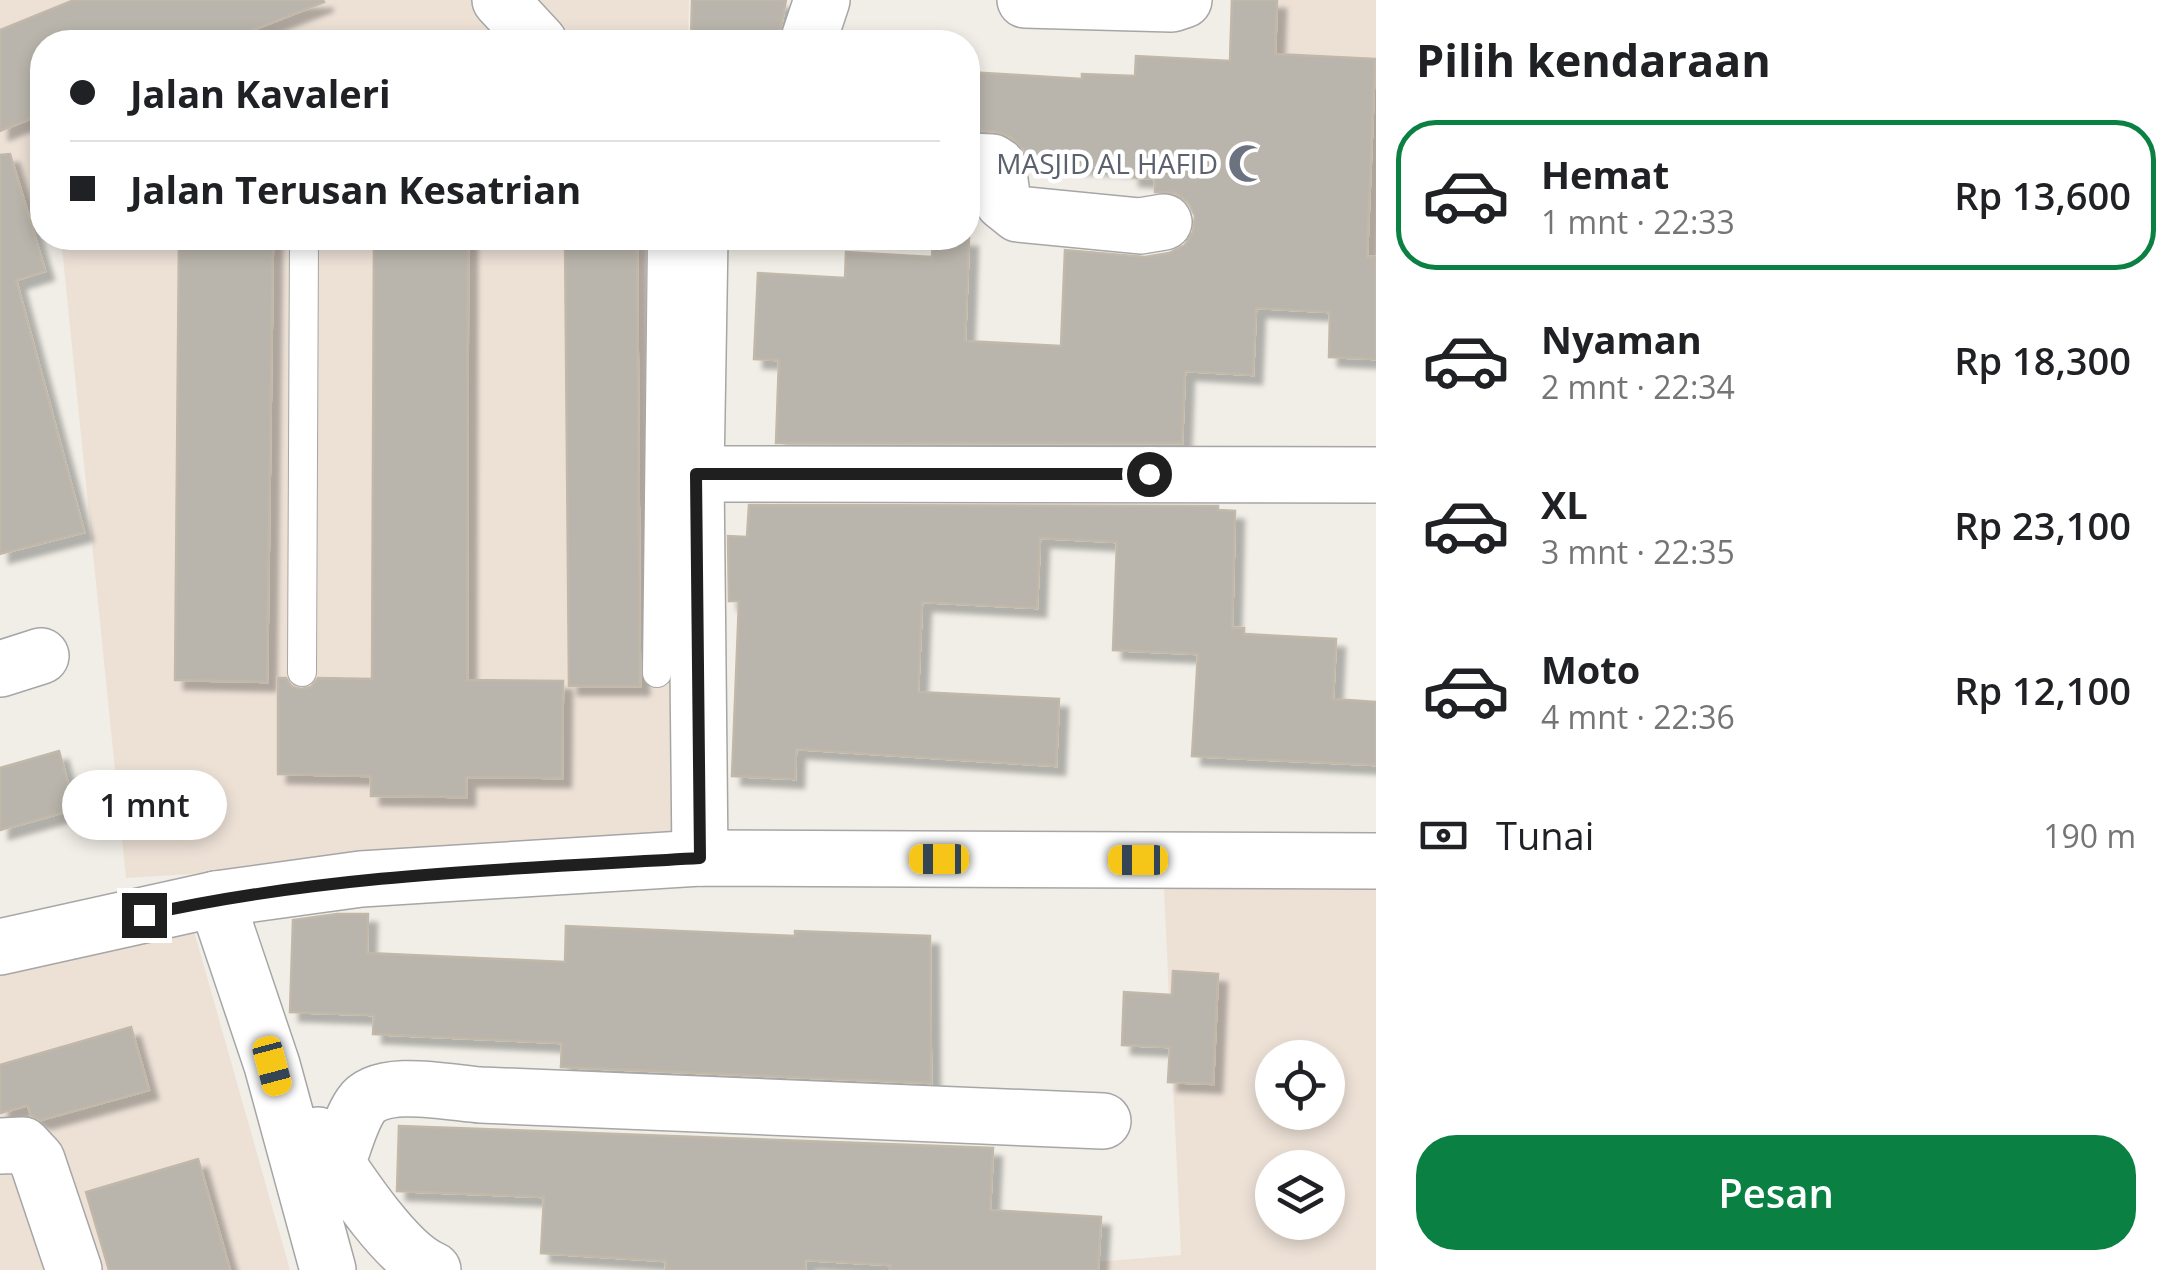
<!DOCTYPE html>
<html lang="id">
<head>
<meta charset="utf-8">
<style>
  body { margin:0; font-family:"Open Sans",sans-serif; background:#f6f6f6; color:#202124; height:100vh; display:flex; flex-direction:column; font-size:38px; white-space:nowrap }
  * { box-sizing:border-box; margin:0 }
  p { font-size:32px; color:#757577 }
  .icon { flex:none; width:55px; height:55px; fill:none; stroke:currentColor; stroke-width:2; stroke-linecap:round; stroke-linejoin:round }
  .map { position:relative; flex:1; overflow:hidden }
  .drawer { display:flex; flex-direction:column; background:#fff; width:800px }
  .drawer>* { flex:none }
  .guide { position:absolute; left:30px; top:30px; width:950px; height:220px; border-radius:40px; box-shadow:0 5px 15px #0003; display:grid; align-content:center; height:220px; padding:0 40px; background:#fff }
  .buttons { position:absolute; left:1255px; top:1040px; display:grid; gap:20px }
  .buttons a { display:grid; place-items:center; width:90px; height:90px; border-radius:50%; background:#fff; box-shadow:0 5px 15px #0003; font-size:50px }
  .end { position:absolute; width:45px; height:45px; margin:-22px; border:12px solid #1f1f1f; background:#fff; box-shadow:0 0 0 5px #fff }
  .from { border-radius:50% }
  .bubble { position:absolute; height:70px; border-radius:35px; background:#fff; box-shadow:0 5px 15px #0003; font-size:32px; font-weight:600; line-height:70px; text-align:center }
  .car { position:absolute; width:30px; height:60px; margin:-30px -15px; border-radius:12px; box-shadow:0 0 8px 2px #0007; background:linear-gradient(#f5c518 24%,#345 0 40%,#f5c518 0 76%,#345 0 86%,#f5c518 0) }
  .guide b { display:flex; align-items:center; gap:35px; height:95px; font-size:38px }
  .guide b+b { border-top:2px solid #e0e0e0 }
  .guide i { width:25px; height:25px; background:#202124 }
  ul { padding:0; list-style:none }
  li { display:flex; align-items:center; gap:30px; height:150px; margin:0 20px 15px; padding:0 20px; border:5px solid transparent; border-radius:40px }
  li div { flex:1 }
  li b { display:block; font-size:38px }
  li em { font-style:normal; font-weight:600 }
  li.active { border-color:#0b8043 }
  li>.icon { width:90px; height:90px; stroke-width:1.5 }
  h2 { padding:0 40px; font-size:45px; line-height:120px }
  .pay { display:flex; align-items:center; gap:25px; height:110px; padding:0 40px; font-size:38px }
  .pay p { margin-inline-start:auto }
  .primary-button { display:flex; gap:20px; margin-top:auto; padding:20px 40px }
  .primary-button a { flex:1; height:115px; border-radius:40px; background:#0b8043; color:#fff; font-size:40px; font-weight:600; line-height:115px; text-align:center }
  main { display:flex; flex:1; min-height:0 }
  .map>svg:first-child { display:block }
</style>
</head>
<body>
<main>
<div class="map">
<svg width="1376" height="1270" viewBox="0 0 1376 1270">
  <defs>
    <filter id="shadow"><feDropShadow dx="9" dy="9" stdDeviation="2.5" flood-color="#0004"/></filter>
  </defs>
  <rect width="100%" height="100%" fill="#f0eee6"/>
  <path fill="#ede1d6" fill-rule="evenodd" d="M 0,0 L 689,0 L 688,42 L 42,42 L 42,217 L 0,196 Z
    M 1273,0 L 1376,0 L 1376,271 L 1266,264 Z
    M 61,238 L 686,238 L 681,844 L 126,878 Z
    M 1376,888 L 1376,1270 L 997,1270 L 1181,1255 L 1164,889 ZM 1272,1058 L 1328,1058 L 1328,1112 L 1272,1112 ZM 1272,1168 L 1328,1168 L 1328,1222 L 1272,1222 Z
    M 192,924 L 290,1270 L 0,1270 L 0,976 Z"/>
  <path fill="#b9b5ac" stroke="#c1b8a9" stroke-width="2.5" filter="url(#shadow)" d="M 74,0 L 323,0 L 324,2 L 222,42 L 42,42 L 42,114 L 0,131 L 0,30 Z
    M 692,0 L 786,0 L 778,42 L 691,42 Z
    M 1232,0 L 1277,0 L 1275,54 L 1375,59 L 1367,257 L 1376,257 L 1376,359 L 1329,357 L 1330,312 L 1256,308 L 1253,375 L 1185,371 L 1182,443 L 776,443 L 779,360 L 754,359 L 758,273 L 845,278 L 846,252 L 932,257 L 933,238 L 969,238 L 965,341 L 1061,346 L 1065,250 L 1145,257 L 1169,253 L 1185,245 L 1193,232 L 1195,216 L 1189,203 L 1176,193 L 1155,192 L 1155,179 L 1130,177 L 1131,168 L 1029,162 L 1024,149 L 1009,136 L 993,131 L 968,130 L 968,72 L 1082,79 L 1082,74 L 1135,76 L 1136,56 L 1230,61 Z
    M 10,154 L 45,271 L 16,280 L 84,532 L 0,554 L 0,155 Z
    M 179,238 L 273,238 L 267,682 L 175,680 Z
    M 374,238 L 468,238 L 467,680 L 563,681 L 562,778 L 466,777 L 466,797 L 371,796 L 371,776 L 278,774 L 278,678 L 286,678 L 292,687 L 301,689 L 311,687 L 318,678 L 372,679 Z
    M 565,238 L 637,238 L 640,686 L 569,686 Z
    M 749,505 L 1218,506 L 1218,510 L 1235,511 L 1232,628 L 1244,628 L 1244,634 L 1336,639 L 1333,699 L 1376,702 L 1376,765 L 1192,756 L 1198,654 L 1113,650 L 1117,542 L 1040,538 L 1037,608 L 922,602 L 918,692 L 1059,699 L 1056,766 L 796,749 L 795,779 L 732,776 L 739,601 L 729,601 L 728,536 L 747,537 Z
    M 59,751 L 75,809 L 0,830 L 0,768 Z
    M 337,914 L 368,914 L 367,953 L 565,962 L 566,926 L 795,936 L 795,931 L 930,936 L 931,1083 L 561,1067 L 562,1043 L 373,1034 L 374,1015 L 290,1012 L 293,920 Z
    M 1173,971 L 1218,974 L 1213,1084 L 1168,1082 L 1170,1047 L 1122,1045 L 1124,992 L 1172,995 Z
    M 131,1027 L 149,1090 L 41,1120 L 31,1115 L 28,1105 L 0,1113 L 0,1065 Z
    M 399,1126 L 993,1148 L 990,1210 L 1101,1217 L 1098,1270 L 890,1270 L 891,1265 L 805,1260 L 805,1270 L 666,1270 L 666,1261 L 541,1253 L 544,1197 L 397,1191 Z
    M 198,1159 L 230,1270 L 109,1270 L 86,1192 Z"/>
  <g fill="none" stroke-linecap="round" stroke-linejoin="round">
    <defs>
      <path id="service" d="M 302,672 L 304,238
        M 657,673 L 662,238"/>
      <path id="minor" d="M 500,0 L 539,42
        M 1025,0 L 1172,4 L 1184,0
        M 808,42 L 822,0
        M 968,161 L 992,162 L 998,166 L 1003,202 L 1018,214 L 1140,226 L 1164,222
        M 700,238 L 696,474 L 700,858
        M 696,474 L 1376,475
        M 0,669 L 41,656
        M 216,899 L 272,1065 L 328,1270
        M 318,1135 C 342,1171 394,1254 433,1270
        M 0,1146 L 23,1145 L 37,1160 L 74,1270
        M 337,1164 C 344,1146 350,1121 361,1105 C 380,1077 451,1093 481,1095 L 1103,1121"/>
      <path id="tertiary" d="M 0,947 L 216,899 L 361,879 L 700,858 L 1376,861"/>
    </defs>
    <use href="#service" stroke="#a6a6a6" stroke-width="30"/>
    <use href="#minor" stroke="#a6a6a6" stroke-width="58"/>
    <use href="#tertiary" stroke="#a6a6a6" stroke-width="58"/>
    <use href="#service" stroke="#fff" stroke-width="28"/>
    <use href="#minor" stroke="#fff" stroke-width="55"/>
    <use href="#tertiary" stroke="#fff" stroke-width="55"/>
  </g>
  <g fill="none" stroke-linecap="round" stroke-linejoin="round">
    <path stroke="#1f1f1f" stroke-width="12" d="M 144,915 C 327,874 514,869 700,858 L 696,474 L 1149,474"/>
  </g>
  <defs>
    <symbol id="mosque-bare" viewBox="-9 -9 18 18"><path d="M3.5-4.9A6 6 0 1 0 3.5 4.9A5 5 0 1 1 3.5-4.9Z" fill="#6b7280" stroke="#fff" stroke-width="2.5" paint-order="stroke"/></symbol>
  </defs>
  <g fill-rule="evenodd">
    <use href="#mosque-bare" x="1220" y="136" width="55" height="55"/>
  </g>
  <g text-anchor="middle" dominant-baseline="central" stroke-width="9" stroke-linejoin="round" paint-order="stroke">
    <g font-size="28" fill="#5b616d" stroke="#fff" text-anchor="end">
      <text x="1218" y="163">MASJID AL HAFID</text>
    </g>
  </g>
</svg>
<div class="buttons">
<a><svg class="icon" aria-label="locate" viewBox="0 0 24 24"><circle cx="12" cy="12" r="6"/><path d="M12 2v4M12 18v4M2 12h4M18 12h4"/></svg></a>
<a><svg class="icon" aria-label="layers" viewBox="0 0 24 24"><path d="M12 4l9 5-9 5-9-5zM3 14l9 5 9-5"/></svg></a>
</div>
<i class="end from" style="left:1149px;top:474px"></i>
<i class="end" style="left:144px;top:915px"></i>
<div class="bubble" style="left:62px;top:770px;width:165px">1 mnt</div>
<i class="car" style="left:939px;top:859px;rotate:270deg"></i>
<i class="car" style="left:1138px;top:860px;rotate:270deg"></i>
<i class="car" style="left:272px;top:1066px;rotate:165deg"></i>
<div class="guide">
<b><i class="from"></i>Jalan Kavaleri</b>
<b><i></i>Jalan Terusan Kesatrian</b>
</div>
</div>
<section class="drawer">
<h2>Pilih kendaraan</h2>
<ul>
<li class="active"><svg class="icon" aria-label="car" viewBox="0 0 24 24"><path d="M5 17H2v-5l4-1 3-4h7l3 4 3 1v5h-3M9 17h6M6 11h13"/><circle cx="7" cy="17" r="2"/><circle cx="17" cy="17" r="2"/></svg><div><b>Hemat</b><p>1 mnt · 22:33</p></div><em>Rp 13,600</em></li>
<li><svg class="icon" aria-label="car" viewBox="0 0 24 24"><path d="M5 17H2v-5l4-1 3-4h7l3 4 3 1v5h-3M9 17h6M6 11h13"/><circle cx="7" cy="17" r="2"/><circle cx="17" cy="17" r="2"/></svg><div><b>Nyaman</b><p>2 mnt · 22:34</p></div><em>Rp 18,300</em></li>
<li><svg class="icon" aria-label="car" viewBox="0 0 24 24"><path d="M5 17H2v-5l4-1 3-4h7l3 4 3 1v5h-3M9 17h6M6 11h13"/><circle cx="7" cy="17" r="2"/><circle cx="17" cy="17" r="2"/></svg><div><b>XL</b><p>3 mnt · 22:35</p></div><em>Rp 23,100</em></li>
<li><svg class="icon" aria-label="car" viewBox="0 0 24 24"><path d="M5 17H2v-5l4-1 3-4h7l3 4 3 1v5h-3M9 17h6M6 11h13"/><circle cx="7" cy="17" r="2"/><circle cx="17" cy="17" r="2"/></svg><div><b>Moto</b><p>4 mnt · 22:36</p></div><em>Rp 12,100</em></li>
</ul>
<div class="pay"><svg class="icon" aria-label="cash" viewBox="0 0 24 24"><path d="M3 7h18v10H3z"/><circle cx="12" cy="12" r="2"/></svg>Tunai<p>190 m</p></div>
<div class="primary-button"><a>Pesan</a></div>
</section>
</main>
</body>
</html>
